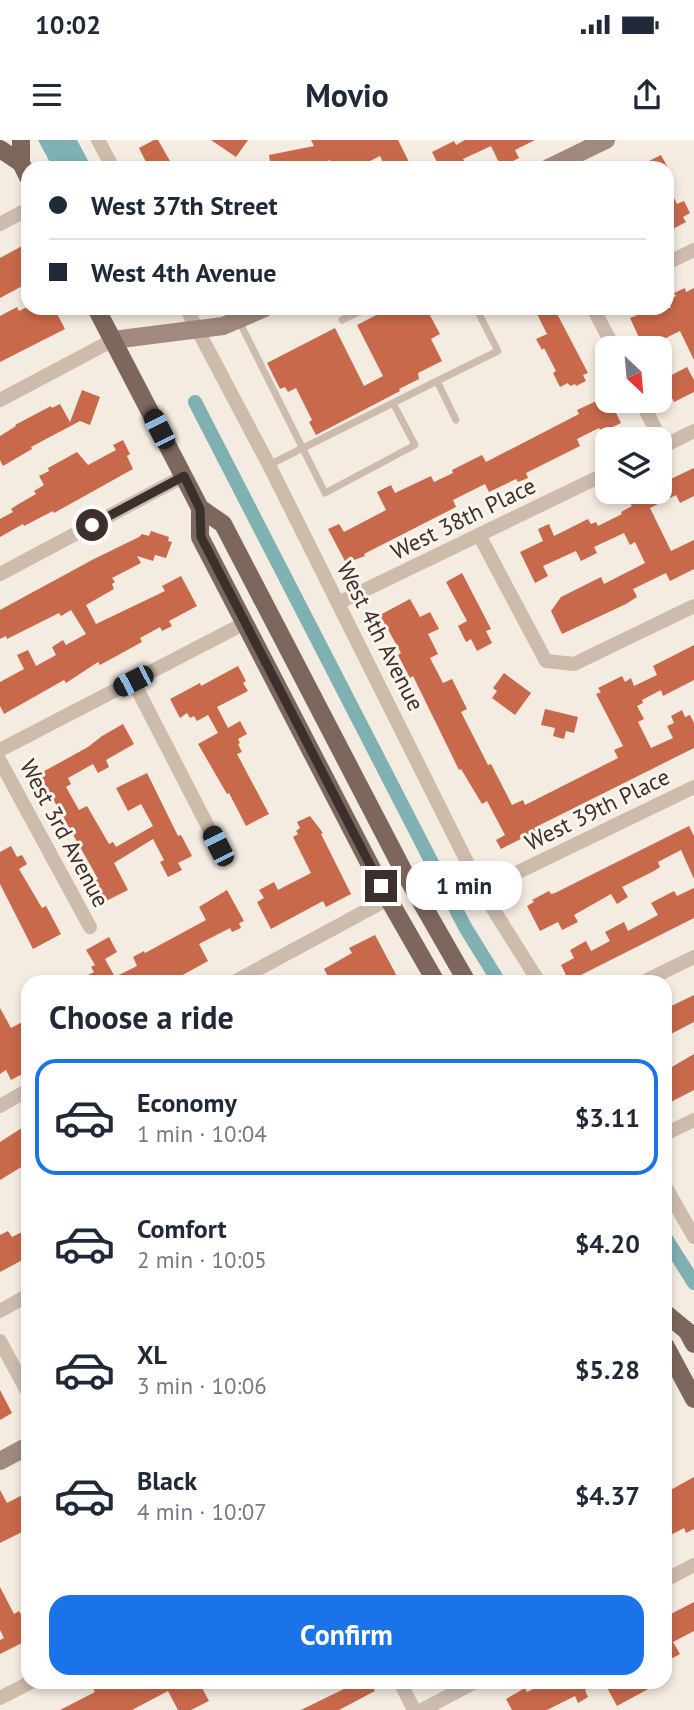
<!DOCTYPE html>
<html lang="en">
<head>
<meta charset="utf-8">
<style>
  body { margin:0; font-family:"PT Sans",sans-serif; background:#f6f6f7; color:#1f2937; height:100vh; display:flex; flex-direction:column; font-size:26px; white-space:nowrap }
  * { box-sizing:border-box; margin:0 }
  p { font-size:23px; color:#747a83 }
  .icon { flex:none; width:38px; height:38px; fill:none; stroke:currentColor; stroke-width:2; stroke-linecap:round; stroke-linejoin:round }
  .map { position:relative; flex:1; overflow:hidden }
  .drawer { position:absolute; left:21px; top:835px; width:651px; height:714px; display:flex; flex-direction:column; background:#fff; border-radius:21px; box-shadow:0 4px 10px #0003 }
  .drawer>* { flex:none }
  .top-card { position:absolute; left:21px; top:21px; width:653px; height:154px; border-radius:21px; box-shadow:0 4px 10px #0003; display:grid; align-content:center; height:154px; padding:0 28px; background:#fff }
  .needle { width:46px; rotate:154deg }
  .fabs { position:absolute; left:595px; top:196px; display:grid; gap:14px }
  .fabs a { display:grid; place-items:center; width:77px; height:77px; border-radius:14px; background:#fff; box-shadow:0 4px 10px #0003; font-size:35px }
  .end { position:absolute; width:32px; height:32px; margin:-16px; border:9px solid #3b302b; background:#fff; box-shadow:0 0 0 4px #fff }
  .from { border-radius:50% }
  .bubble { position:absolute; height:49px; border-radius:21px; background:#fff; box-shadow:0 4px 10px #0003; font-size:23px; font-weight:600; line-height:49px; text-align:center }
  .car { position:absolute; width:21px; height:42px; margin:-21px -10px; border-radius:9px; box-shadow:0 0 5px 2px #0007; background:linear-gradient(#222 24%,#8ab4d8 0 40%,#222 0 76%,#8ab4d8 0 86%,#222 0) }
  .top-card b { display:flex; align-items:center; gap:24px; height:66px; font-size:26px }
  .top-card b+b { border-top:2px solid #e0e1e3 }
  .top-card i { width:18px; height:18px; background:#1f2937 }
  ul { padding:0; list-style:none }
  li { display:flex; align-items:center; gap:21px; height:116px; margin:0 14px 10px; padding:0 14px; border:4px solid transparent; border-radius:21px }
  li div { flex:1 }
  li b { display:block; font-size:26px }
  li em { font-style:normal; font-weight:600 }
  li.current { border-color:#1a73e8 }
  li>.icon { width:63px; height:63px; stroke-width:1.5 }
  h2 { padding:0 28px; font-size:32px; line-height:84px }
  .action { display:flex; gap:14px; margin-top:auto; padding:14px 28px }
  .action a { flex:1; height:80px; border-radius:21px; background:#1a73e8; color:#fff; font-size:28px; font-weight:600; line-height:80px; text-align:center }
  .status { display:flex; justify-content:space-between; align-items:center; height:49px; padding:0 35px; background:#fff; direction:ltr }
  .status svg { height:19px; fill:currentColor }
  header { display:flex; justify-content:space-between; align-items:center; height:91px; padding:0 28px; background:#fff; font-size:32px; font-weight:600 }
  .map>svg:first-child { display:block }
</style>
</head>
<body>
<div class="status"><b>10:02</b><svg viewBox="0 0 49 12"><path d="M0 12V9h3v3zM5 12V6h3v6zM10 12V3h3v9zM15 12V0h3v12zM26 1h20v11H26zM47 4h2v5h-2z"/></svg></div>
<header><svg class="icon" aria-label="menu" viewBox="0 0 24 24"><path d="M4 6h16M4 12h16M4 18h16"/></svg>Movio<svg class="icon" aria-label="share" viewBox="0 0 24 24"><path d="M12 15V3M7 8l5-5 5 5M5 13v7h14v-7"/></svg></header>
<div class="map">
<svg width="694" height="1570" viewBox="0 0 694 1570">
  <rect width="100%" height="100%" fill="#f4ebe1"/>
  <path fill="#7fb0b2" d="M 38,0 L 77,0 L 92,28 L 53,28 Z"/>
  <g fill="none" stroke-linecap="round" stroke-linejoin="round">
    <path stroke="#7fb0b2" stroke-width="14" d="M 195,262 L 465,787 L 499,842
      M 665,1097 L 694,1143"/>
  </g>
  <path fill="#c8694b" d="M 154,0 L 158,0 L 174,28 L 149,28 L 139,8 Z
    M 211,0 L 248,0 L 236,17 Z
    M 311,0 L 398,0 L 412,28 L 386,28 L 380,16 L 356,28 L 335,28 L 330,20 L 313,28 L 271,28 L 269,15 L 314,6 Z
    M 465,0 L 535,0 L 515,10 L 519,18 L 501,27 L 491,6 L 463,19 L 467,28 L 440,28 L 432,12 L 454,1 L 456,5 Z
    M 661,15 L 668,28 L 635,28 Z
    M 667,43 L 677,64 L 684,61 L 690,73 L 683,77 L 686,82 L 667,92 Z
    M 22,106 L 28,118 L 28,143 L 0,158 L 0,118 Z
    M 685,148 L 686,152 L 694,148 L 694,220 L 680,191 L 656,203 L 653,198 L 642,204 L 630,178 L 654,168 L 671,168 L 668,160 L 676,156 L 674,153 Z
    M 17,167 L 19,171 L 25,168 L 54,168 L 65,189 L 0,222 L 0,176 Z
    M 390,168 L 426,168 L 440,194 L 431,199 L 442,221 L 418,233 L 419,239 L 399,249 L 400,251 L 316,295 L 309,282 L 312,280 L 296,248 L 288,252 L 285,247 L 280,249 L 267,223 L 335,188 L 364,246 L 383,236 L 357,185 Z
    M 544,168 L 554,168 L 588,233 L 583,235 L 586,241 L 576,246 L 575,244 L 570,246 L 568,243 L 560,247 L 553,233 L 556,231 L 544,208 L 542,210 L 536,199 L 547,194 L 536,172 Z
    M 687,227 L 694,240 L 694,252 L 674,262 L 662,240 Z
    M 82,250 L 100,257 L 90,285 L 80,281 L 31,307 L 32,309 L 3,326 L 0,320 L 0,296 L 16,286 L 15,285 L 51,266 L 52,268 L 60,264 L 70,282 Z
    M 607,256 L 607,261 L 610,261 L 621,283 L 602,292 L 599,288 L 577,299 L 580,306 L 526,333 L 528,338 L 518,342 L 516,339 L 489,352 L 485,344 L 453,360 L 456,367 L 364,414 L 365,416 L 346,423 L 328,389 L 339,384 L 344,392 L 386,370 L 377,352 L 391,345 L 395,353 L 431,336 L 434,342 L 453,333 L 452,330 L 482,315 L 486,322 L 579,274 L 577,270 Z
    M 123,300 L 130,314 L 127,316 L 133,329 L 54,373 L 53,371 L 24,386 L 23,384 L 0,397 L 0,379 L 13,372 L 11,369 L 17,365 L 36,354 L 34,351 L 44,345 L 39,336 L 49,331 L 48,328 L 77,312 L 88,325 L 116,310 L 113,305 Z
    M 694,328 L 694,356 L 680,363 L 676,355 L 650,368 L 671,411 L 694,400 L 694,429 L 670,441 L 666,433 L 633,449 L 637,457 L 626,464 L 562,494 L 551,471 L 561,457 L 601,437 L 604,444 L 645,423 L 635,402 L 630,405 L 624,393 L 594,407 L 597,413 L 581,421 L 576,411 L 543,426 L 548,436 L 535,443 L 520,412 L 543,401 L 538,389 L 549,384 L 554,396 L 588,379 L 591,384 L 596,382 L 598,386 L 622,374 L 621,372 L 632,366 L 628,360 L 644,352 L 660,352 L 660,344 Z
    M 151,391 L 169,397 L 168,401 L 172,402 L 166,418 L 155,415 L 153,421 L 137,416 L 141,423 L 112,438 L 115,442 L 112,444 L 114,449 L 86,465 L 96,484 L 165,451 L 162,446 L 181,436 L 197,466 L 169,481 L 172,486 L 162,491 L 160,487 L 140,498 L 142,502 L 100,525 L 98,522 L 66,543 L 64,540 L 4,574 L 0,566 L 0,542 L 24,529 L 17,515 L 28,510 L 36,526 L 56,515 L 52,507 L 63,500 L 66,505 L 86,494 L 71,470 L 61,476 L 59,473 L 7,499 L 6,496 L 0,499 L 0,470 L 92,420 L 139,397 L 142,394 L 149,396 Z
    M 462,433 L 491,489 L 486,491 L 492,503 L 477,511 L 471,499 L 466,502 L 458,486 L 467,481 L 446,442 Z
    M 410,459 L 420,477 L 430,472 L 439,489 L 428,494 L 438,514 L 430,518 L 443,543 L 452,539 L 467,569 L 461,572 L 488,625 L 491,624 L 512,665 L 523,660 L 525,665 L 618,618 L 614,610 L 623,606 L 596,554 L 601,552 L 598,548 L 622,536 L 625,542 L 631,538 L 634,546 L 657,535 L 653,526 L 694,505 L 694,540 L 663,556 L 661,550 L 642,560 L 643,563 L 637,566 L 644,579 L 638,582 L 651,608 L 673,598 L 667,586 L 674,583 L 671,576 L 682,570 L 685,577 L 690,575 L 694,583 L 694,608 L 534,688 L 536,691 L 501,709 L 496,700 L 505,695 L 487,661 L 482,664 L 461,629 L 459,630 L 413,536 L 410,538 L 398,515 L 401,513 L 380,475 Z
    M 238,526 L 246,541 L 243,543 L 248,551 L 217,567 L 228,588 L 240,581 L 247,594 L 238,599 L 240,603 L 238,604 L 242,612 L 237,614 L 269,674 L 246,686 L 229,653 L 227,654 L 198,604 L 218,593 L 208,575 L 197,581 L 194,576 L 190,578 L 187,573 L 180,578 L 170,559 L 200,543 L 201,546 Z
    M 504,533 L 531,553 L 515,575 L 492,558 L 497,551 L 493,548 Z
    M 545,569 L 578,577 L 574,593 L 566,591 L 564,599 L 553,596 L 555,588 L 541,585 Z
    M 123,584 L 134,604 L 106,620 L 109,627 L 98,633 L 93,624 L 68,638 L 71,644 L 66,647 L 79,670 L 87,666 L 109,704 L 113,702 L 116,707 L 153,686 L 141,664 L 128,671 L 116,648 L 147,633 L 178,696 L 181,695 L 192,716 L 178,723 L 182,730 L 168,737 L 160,722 L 164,720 L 153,699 L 114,723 L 128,750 L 106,761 L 95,741 L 98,739 L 39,634 L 88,607 L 102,596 Z
    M 310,676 L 323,693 L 321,694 L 351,754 L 326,767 L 323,761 L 271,789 L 257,762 L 264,758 L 259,750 L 274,742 L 278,750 L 311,733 L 293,697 L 298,694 L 296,691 L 300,688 L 297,682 Z
    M 689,686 L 694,696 L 694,739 L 681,710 L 658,722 L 660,727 L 654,731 L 622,747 L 628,757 L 617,764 L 611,754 L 574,775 L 578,782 L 562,790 L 558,782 L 540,791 L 527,766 L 534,762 L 532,760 L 549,751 L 551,754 L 555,753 Z
    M 11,706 L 17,717 L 22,715 L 27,724 L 19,729 L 42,768 L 46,766 L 61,794 L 33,809 L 0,744 L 0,712 Z
    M 694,748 L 694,778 L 569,841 L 561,825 L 574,818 L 570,810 L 586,801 L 591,811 L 610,801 L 605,792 L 624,782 L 628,791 L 658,775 L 651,763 L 674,751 L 677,756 Z
    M 227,750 L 244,781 L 239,783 L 241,788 L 232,792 L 230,788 L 199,804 L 208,821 L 170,842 L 74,842 L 94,832 L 91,827 L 95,825 L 86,810 L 109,797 L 117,812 L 105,819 L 115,837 L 137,826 L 133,817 L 144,811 L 145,813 L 206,780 L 199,767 Z
    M 375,795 L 400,842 L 331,842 L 324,829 L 352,813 L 349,808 Z
    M 694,855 L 694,882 L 665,897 L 665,869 Z
    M 0,868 L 11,888 L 28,879 L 28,931 L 11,940 L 6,930 L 0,934 Z
    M 694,914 L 694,950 L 665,965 L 665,931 Z
    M 28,984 L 28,1023 L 0,1040 L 0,1002 Z
    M 28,1089 L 28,1117 L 0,1132 L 0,1095 L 8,1091 L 12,1097 Z
    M 0,1250 L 12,1273 L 0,1280 Z
    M 694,1337 L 694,1389 L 686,1393 L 684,1388 L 665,1398 L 665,1353 Z
    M 0,1350 L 7,1363 L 28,1352 L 28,1389 L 0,1403 Z
    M 0,1447 L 14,1474 L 19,1471 L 28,1488 L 28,1500 L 0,1514 L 0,1500 L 4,1498 L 0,1490 Z
    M 694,1462 L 694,1491 L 673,1502 L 680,1514 L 665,1522 L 665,1477 Z
    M 105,1542 L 199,1542 L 209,1561 L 191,1570 L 178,1570 L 168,1551 L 132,1570 L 60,1570 L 95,1552 L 93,1548 Z
    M 358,1542 L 370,1542 L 375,1551 L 339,1570 L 301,1570 Z
    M 547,1542 L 600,1542 L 585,1550 L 588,1557 L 578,1563 L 575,1556 L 547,1570 L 512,1570 L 506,1559 L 525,1548 L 527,1552 Z
    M 604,1542 L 661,1542 L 617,1566 Z"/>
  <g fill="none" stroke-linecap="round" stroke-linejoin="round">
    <path stroke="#cdbbac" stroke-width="7" d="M 342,180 L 366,168
      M 239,181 L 325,353 L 415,305 L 393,263
      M 456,280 L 437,241 L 498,211 L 476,168
      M 269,325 L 437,241"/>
    <path stroke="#cdbbac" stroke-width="14" d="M 98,0 L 113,28
      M 0,84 L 28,69
      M 667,123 L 694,110
      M 186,168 L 269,325 L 481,750 L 539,842
      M 593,168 L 614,208
      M 0,260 L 113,200
      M 641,261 L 664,306
      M 660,308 L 694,291
      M 479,395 L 546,521 L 574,524 L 694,466
      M 0,434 L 184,336
      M 338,463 L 607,333
      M 133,541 L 218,706
      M 0,610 L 245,483
      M 0,621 L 90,787
      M 481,750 L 694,647
      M 234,842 L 388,759
      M 643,842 L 694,817
      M 0,966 L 28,950
      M 665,994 L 694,980
      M 665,1046 L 694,1097
      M 0,1171 L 28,1155
      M 0,1201 L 28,1253
      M 665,1440 L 694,1425
      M 400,1542 L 414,1570
      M 0,1558 L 31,1542
      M 422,1570 L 475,1542"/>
    <path stroke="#a18a7d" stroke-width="18" d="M 548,28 L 606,0
      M 113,200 L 223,186 L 265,168
      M 0,1321 L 28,1306"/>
    <path stroke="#7d675c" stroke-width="18" d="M 0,9 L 21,23 L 28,37
      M 21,23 L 21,0
      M 96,168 L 200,368 L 200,397 L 381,746 L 436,842
      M 200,368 L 223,384 L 404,732 L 467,842
      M 665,1173 L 687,1191 L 694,1204
      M 665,1205 L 694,1259"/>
  </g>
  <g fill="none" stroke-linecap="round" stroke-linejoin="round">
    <path stroke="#3b302b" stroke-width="9" d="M 92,385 L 184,336 L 200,369 L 201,397 L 381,746"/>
  </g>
  <g text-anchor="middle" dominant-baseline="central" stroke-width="6" stroke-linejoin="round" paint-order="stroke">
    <g font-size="23" fill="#3b302b" stroke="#fbf5ee">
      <text transform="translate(463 378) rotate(-26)">West 38th Place</text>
      <text transform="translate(381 496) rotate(63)">West 4th Avenue</text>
      <text transform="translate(597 669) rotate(-26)">West 39th Place</text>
      <text transform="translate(65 693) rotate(62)">West 3rd Avenue</text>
    </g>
  </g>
</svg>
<div class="fabs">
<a><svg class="needle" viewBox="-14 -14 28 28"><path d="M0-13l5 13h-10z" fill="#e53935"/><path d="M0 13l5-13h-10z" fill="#747a83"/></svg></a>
<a><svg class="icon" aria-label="layers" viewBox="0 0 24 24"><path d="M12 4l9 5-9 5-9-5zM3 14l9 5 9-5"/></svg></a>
</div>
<i class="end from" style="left:92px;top:385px"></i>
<i class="end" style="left:381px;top:746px"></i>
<div class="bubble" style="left:406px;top:721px;width:116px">1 min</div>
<i class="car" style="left:159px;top:289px;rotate:333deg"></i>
<i class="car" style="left:133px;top:541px;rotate:243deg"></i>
<i class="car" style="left:218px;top:706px;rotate:333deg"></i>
<div class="top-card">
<b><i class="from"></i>West 37th Street</b>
<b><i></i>West 4th Avenue</b>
</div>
<section class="drawer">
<h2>Choose a ride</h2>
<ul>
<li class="current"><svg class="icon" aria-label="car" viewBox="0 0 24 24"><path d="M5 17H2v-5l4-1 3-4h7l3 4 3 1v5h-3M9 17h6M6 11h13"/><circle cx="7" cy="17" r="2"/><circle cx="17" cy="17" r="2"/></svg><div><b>Economy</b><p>1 min · 10:04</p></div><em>$3.11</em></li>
<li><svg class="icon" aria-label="car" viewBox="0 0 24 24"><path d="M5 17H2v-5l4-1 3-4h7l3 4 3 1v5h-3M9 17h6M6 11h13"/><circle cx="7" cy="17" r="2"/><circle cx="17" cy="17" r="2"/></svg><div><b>Comfort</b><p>2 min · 10:05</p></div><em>$4.20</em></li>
<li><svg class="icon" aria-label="car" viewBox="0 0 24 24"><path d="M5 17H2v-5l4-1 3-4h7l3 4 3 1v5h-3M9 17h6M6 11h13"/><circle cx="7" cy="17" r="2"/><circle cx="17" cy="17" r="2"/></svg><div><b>XL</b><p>3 min · 10:06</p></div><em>$5.28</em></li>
<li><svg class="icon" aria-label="car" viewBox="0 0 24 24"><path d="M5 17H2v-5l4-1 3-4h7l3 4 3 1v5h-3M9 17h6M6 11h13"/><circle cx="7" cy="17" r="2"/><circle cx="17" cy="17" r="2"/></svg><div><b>Black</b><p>4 min · 10:07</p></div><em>$4.37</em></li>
</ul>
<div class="action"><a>Confirm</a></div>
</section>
</div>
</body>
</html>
